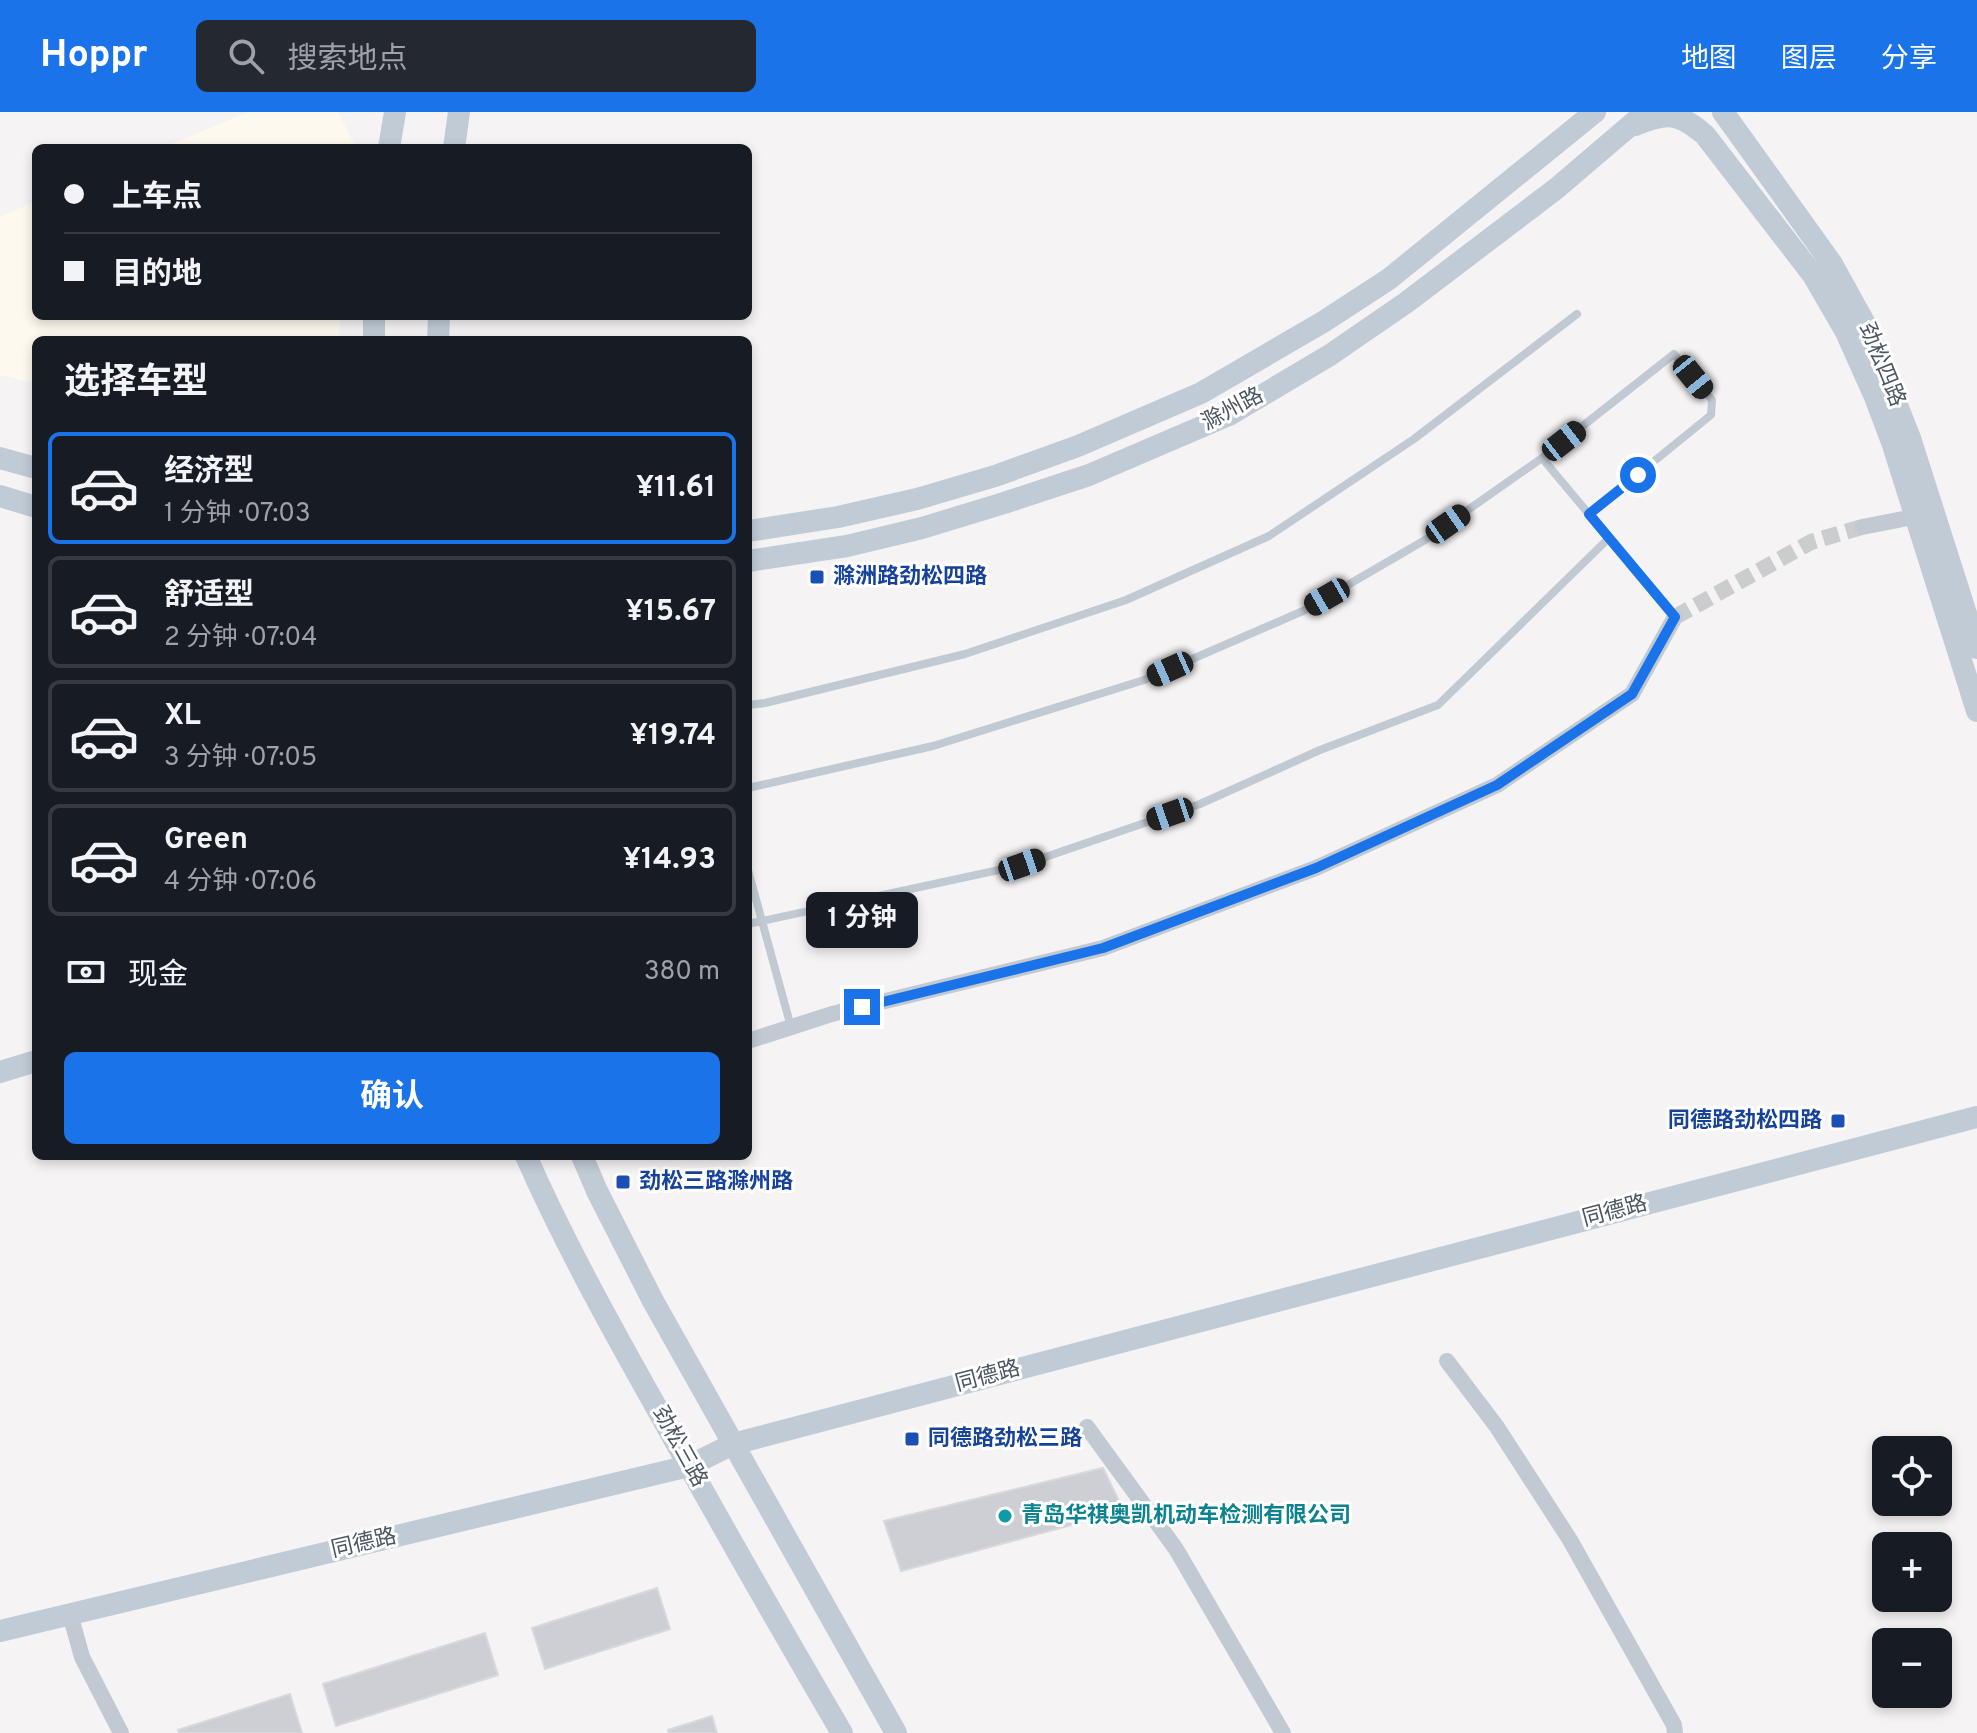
<!DOCTYPE html>
<html lang="zh">
<head>
<meta charset="utf-8">
<style>
  body { margin:0; font-family:Overpass,"Noto Sans SC",sans-serif; background:#242831; color:#f1f3f6; height:100vh; display:flex; flex-direction:column; font-size:30px; white-space:nowrap }
  * { box-sizing:border-box; margin:0 }
  p { font-size:26px; color:#9ea1a6 }
  .icon { flex:none; width:44px; height:44px; fill:none; stroke:currentColor; stroke-width:2; stroke-linecap:round; stroke-linejoin:round }
  .map { position:relative; flex:1; overflow:hidden }
  .panel { position:absolute; left:32px; top:224px; width:720px; height:824px; display:flex; flex-direction:column; background:#171b24; border-radius:12px; box-shadow:0 4px 12px #0003 }
  .panel>* { flex:none }
  .hud { position:absolute; left:32px; top:32px; width:720px; height:176px; border-radius:12px; box-shadow:0 4px 12px #0003; display:grid; align-content:center; height:176px; padding:0 32px; background:#171b24 }
  .controls { position:absolute; left:1872px; top:1324px; display:grid; gap:16px }
  .controls a { display:grid; place-items:center; width:80px; height:80px; border-radius:12px; background:#171b24; box-shadow:0 4px 12px #0003; font-size:40px }
  .end { position:absolute; width:36px; height:36px; margin:-18px; border:10px solid #1a73e8; background:#fff; box-shadow:0 0 0 4px #fff }
  .from { border-radius:50% }
  .bubble { position:absolute; height:56px; border-radius:12px; background:#171b24; box-shadow:0 4px 12px #0003; font-size:26px; font-weight:700; line-height:56px; text-align:center }
  .car { position:absolute; width:24px; height:48px; margin:-24px -12px; border-radius:10px; box-shadow:0 0 6px 2px #0007; background:linear-gradient(#222 24%,#8ab4d8 0 40%,#222 0 76%,#8ab4d8 0 86%,#222 0) }
  .hud b { display:flex; align-items:center; gap:28px; height:76px; font-size:30px }
  .hud b+b { border-top:2px solid #363941 }
  .hud i { width:20px; height:20px; background:#f1f3f6 }
  ul { padding:0; list-style:none }
  li { display:flex; align-items:center; gap:24px; height:112px; margin:0 16px 12px; padding:0 16px; border:4px solid #363941; border-radius:12px }
  li div { flex:1 }
  li b { display:block; font-size:30px }
  li em { font-style:normal; font-weight:700 }
  li.on { border-color:#1a73e8 }
  li>.icon { width:72px; height:72px; stroke-width:1.5 }
  h2 { padding:0 32px; font-size:36px; line-height:96px }
  .pay { display:flex; align-items:center; gap:20px; height:88px; padding:0 32px; font-size:30px }
  .pay p { margin-inline-start:auto }
  .cta { display:flex; gap:16px; margin-top:auto; padding:16px 32px }
  .cta a { flex:1; height:92px; border-radius:12px; background:#1a73e8; color:#fff; font-size:32px; font-weight:700; line-height:92px; text-align:center }
  header { display:flex; align-items:center; gap:48px; box-sizing:border-box; height:112px; padding:0 40px; background:#1a73e8; color:#fff }
  header strong { font-size:38px }
  nav { display:flex; gap:44px; margin-inline-start:auto; font-size:28px }
  .search { width:560px; height:72px; background:#242831; display:flex; align-items:center; gap:20px; box-sizing:border-box; padding:0 28px; border-radius:12px; color:#9ea1a6; font-size:30px }
  .map>svg:first-child { display:block }
</style>
</head>
<body>
<header>
<strong>Hoppr</strong>
<div class="search"><svg class="icon" aria-label="search" viewBox="0 0 24 24"><circle cx="10" cy="10" r="6"/><path d="M15 15l6 6"/></svg>搜索地点</div>
<nav><a>地图</a><a>图层</a><a>分享</a></nav>
</header>
<div class="map">
<svg width="1977" height="1621" viewBox="0 0 1977 1621">
  <rect width="100%" height="100%" fill="#f5f3f3"/>
  <path fill="#fdf9ef" d="M 248,0 L 338,0 L 356,36 L 162,36 Z
    M 36,89 L 36,204 L 342,204 L 337,228 L 36,228 L 36,272 L 0,263 L 0,105 Z"/>
  <path fill="#cdcfd5" stroke="#d7d9de" stroke-width="2" d="M 1103,1356 L 1124,1399 L 901,1459 L 884,1409 Z
    M 657,1476 L 670,1517 L 545,1557 L 532,1516 Z
    M 485,1521 L 498,1563 L 336,1614 L 323,1572 Z
    M 290,1582 L 302,1621 L 179,1621 L 178,1618 Z
    M 712,1604 L 717,1621 L 669,1621 L 668,1618 Z"/>
  <g fill="none" stroke-linecap="round" stroke-linejoin="round">
    <path stroke="#caccce" stroke-width="16" stroke-dasharray="16 8" stroke-linecap="butt" d="M 1675,505 L 1811,430 L 1862,415"/>
    <path stroke="#c1cad2" stroke-width="8" d="M 1542,346 L 1675,505
      M 748,593 L 765,591 L 965,542 L 1126,488 L 1269,424 L 1414,327 L 1577,202
      M 748,676 L 933,634 L 1144,568 L 1303,499 L 1425,428 L 1542,346 L 1674,242 L 1712,288 L 1711,303 L 1589,402
      M 748,758 L 791,915
      M 748,812 L 1022,753 L 1200,692 L 1320,638 L 1438,593 L 1609,426"/>
    <path stroke="#c1cad2" stroke-width="16" d="M 1862,415 L 1924,403
      M 748,929 L 832,902 L 1103,836 L 1316,756 L 1497,673 L 1632,582 L 1675,505
      M 1447,1249 L 1497,1315 L 1570,1428 L 1674,1613 L 1675,1621
      M 1087,1315 L 1176,1437 L 1283,1621
      M 70,1502 L 82,1545 L 121,1621"/>
    <path stroke="#c1cbd6" stroke-width="22" d="M 1723,0 L 1832,152 L 1864,210 L 1910,326 L 1977,536
      M 1635,13 C 1667,0 1678,0 1705,23 L 1813,163 L 1846,220 L 1875,285 L 1892,330 L 1977,599
      M 389,36 L 395,0
      M 454,36 L 459,0
      M 374,228 L 374,204
      M 438,228 L 439,204
      M 0,346 L 36,356
      M 0,384 L 36,395
      M 748,419 L 838,405 L 917,387 L 995,364 L 1078,334 L 1201,281 L 1323,210 L 1389,167 L 1595,0
      M 748,449 L 847,434 L 922,416 L 1004,391 L 1089,363 L 1229,303 L 1330,243 L 1407,190 L 1557,76 L 1646,0
      M 0,960 L 36,949
      M 526,1044 C 564,1130 609,1211 655,1293 C 716,1403 778,1512 842,1621
      M 582,1044 L 597,1079 L 653,1189 L 896,1621
      M 0,1519 L 689,1354 L 733,1332 L 1977,1005"/>
  </g>
  <g fill="none" stroke-linecap="round" stroke-linejoin="round">
    <path stroke="#1a73e8" stroke-width="10" d="M 862,895 L 1103,836 L 1316,756 L 1497,673 L 1632,582 L 1675,505 L 1589,402 L 1638,363"/>
  </g>
  <g fill="#1a4fb4" stroke="#fff" stroke-width="3">
    <rect x="809" y="457" width="16" height="16" rx="4"/>
    <rect x="1830" y="1001" width="16" height="16" rx="4"/>
    <rect x="615" y="1062" width="16" height="16" rx="4"/>
    <rect x="904" y="1319" width="16" height="16" rx="4"/>
  </g>
  <circle fill="#0f9aa8" stroke="#fff" stroke-width="3" cx="1005" cy="1404" r="8"/>
  <g text-anchor="middle" dominant-baseline="central" stroke-width="6" stroke-linejoin="round" paint-order="stroke">
    <g font-size="22" fill="#4a5661" stroke="#fff">
      <text transform="translate(1881 253) rotate(68)">劲松四路</text>
      <text transform="translate(1233 298) rotate(-28)">滁州路</text>
      <text transform="translate(1615 1100) rotate(-15)">同德路</text>
      <text transform="translate(988 1265) rotate(-15)">同德路</text>
      <text transform="translate(679 1335) rotate(61)">劲松三路</text>
      <text transform="translate(364 1432) rotate(-13)">同德路</text>
    </g>
    <g font-size="22" font-weight="bold" fill="#164399" stroke="#fff" text-anchor="start">
      <text x="833" y="465">滁洲路劲松四路</text>
      <text x="1822" y="1009" text-anchor="end">同德路劲松四路</text>
      <text x="639" y="1070">劲松三路滁州路</text>
      <text x="928" y="1327">同德路劲松三路</text>
    </g>
    <g font-size="22" font-weight="bold" fill="#0d838f" stroke="#fff" text-anchor="start">
      <text x="1021" y="1404">青岛华祺奥凯机动车检测有限公司</text>
    </g>
  </g>
</svg>
<div class="controls">
<a><svg class="icon" aria-label="locate" viewBox="0 0 24 24"><circle cx="12" cy="12" r="6"/><path d="M12 2v4M12 18v4M2 12h4M18 12h4"/></svg></a>
<a>+</a>
<a>−</a>
</div>
<i class="end from" style="left:1638px;top:363px"></i>
<i class="end" style="left:862px;top:895px"></i>
<div class="bubble" style="left:806px;top:780px;width:112px">1 分钟</div>
<i class="car" style="left:1693px;top:265px;rotate:141deg"></i>
<i class="car" style="left:1564px;top:329px;rotate:52deg"></i>
<i class="car" style="left:1448px;top:412px;rotate:55deg"></i>
<i class="car" style="left:1327px;top:485px;rotate:240deg"></i>
<i class="car" style="left:1170px;top:557px;rotate:246deg"></i>
<i class="car" style="left:1170px;top:702px;rotate:251deg"></i>
<i class="car" style="left:1022px;top:753px;rotate:71deg"></i>
<div class="hud">
<b><i class="from"></i>上车点</b>
<b><i></i>目的地</b>
</div>
<section class="panel">
<h2>选择车型</h2>
<ul>
<li class="on"><svg class="icon" aria-label="car" viewBox="0 0 24 24"><path d="M5 17H2v-5l4-1 3-4h7l3 4 3 1v5h-3M9 17h6M6 11h13"/><circle cx="7" cy="17" r="2"/><circle cx="17" cy="17" r="2"/></svg><div><b>经济型</b><p>1 分钟 · 07:03</p></div><em>¥11.61</em></li>
<li><svg class="icon" aria-label="car" viewBox="0 0 24 24"><path d="M5 17H2v-5l4-1 3-4h7l3 4 3 1v5h-3M9 17h6M6 11h13"/><circle cx="7" cy="17" r="2"/><circle cx="17" cy="17" r="2"/></svg><div><b>舒适型</b><p>2 分钟 · 07:04</p></div><em>¥15.67</em></li>
<li><svg class="icon" aria-label="car" viewBox="0 0 24 24"><path d="M5 17H2v-5l4-1 3-4h7l3 4 3 1v5h-3M9 17h6M6 11h13"/><circle cx="7" cy="17" r="2"/><circle cx="17" cy="17" r="2"/></svg><div><b>XL</b><p>3 分钟 · 07:05</p></div><em>¥19.74</em></li>
<li><svg class="icon" aria-label="car" viewBox="0 0 24 24"><path d="M5 17H2v-5l4-1 3-4h7l3 4 3 1v5h-3M9 17h6M6 11h13"/><circle cx="7" cy="17" r="2"/><circle cx="17" cy="17" r="2"/></svg><div><b>Green</b><p>4 分钟 · 07:06</p></div><em>¥14.93</em></li>
</ul>
<div class="pay"><svg class="icon" aria-label="cash" viewBox="0 0 24 24"><path d="M3 7h18v10H3z"/><circle cx="12" cy="12" r="2"/></svg>现金<p>380 m</p></div>
<div class="cta"><a>确认</a></div>
</section>
</div>
</body>
</html>
